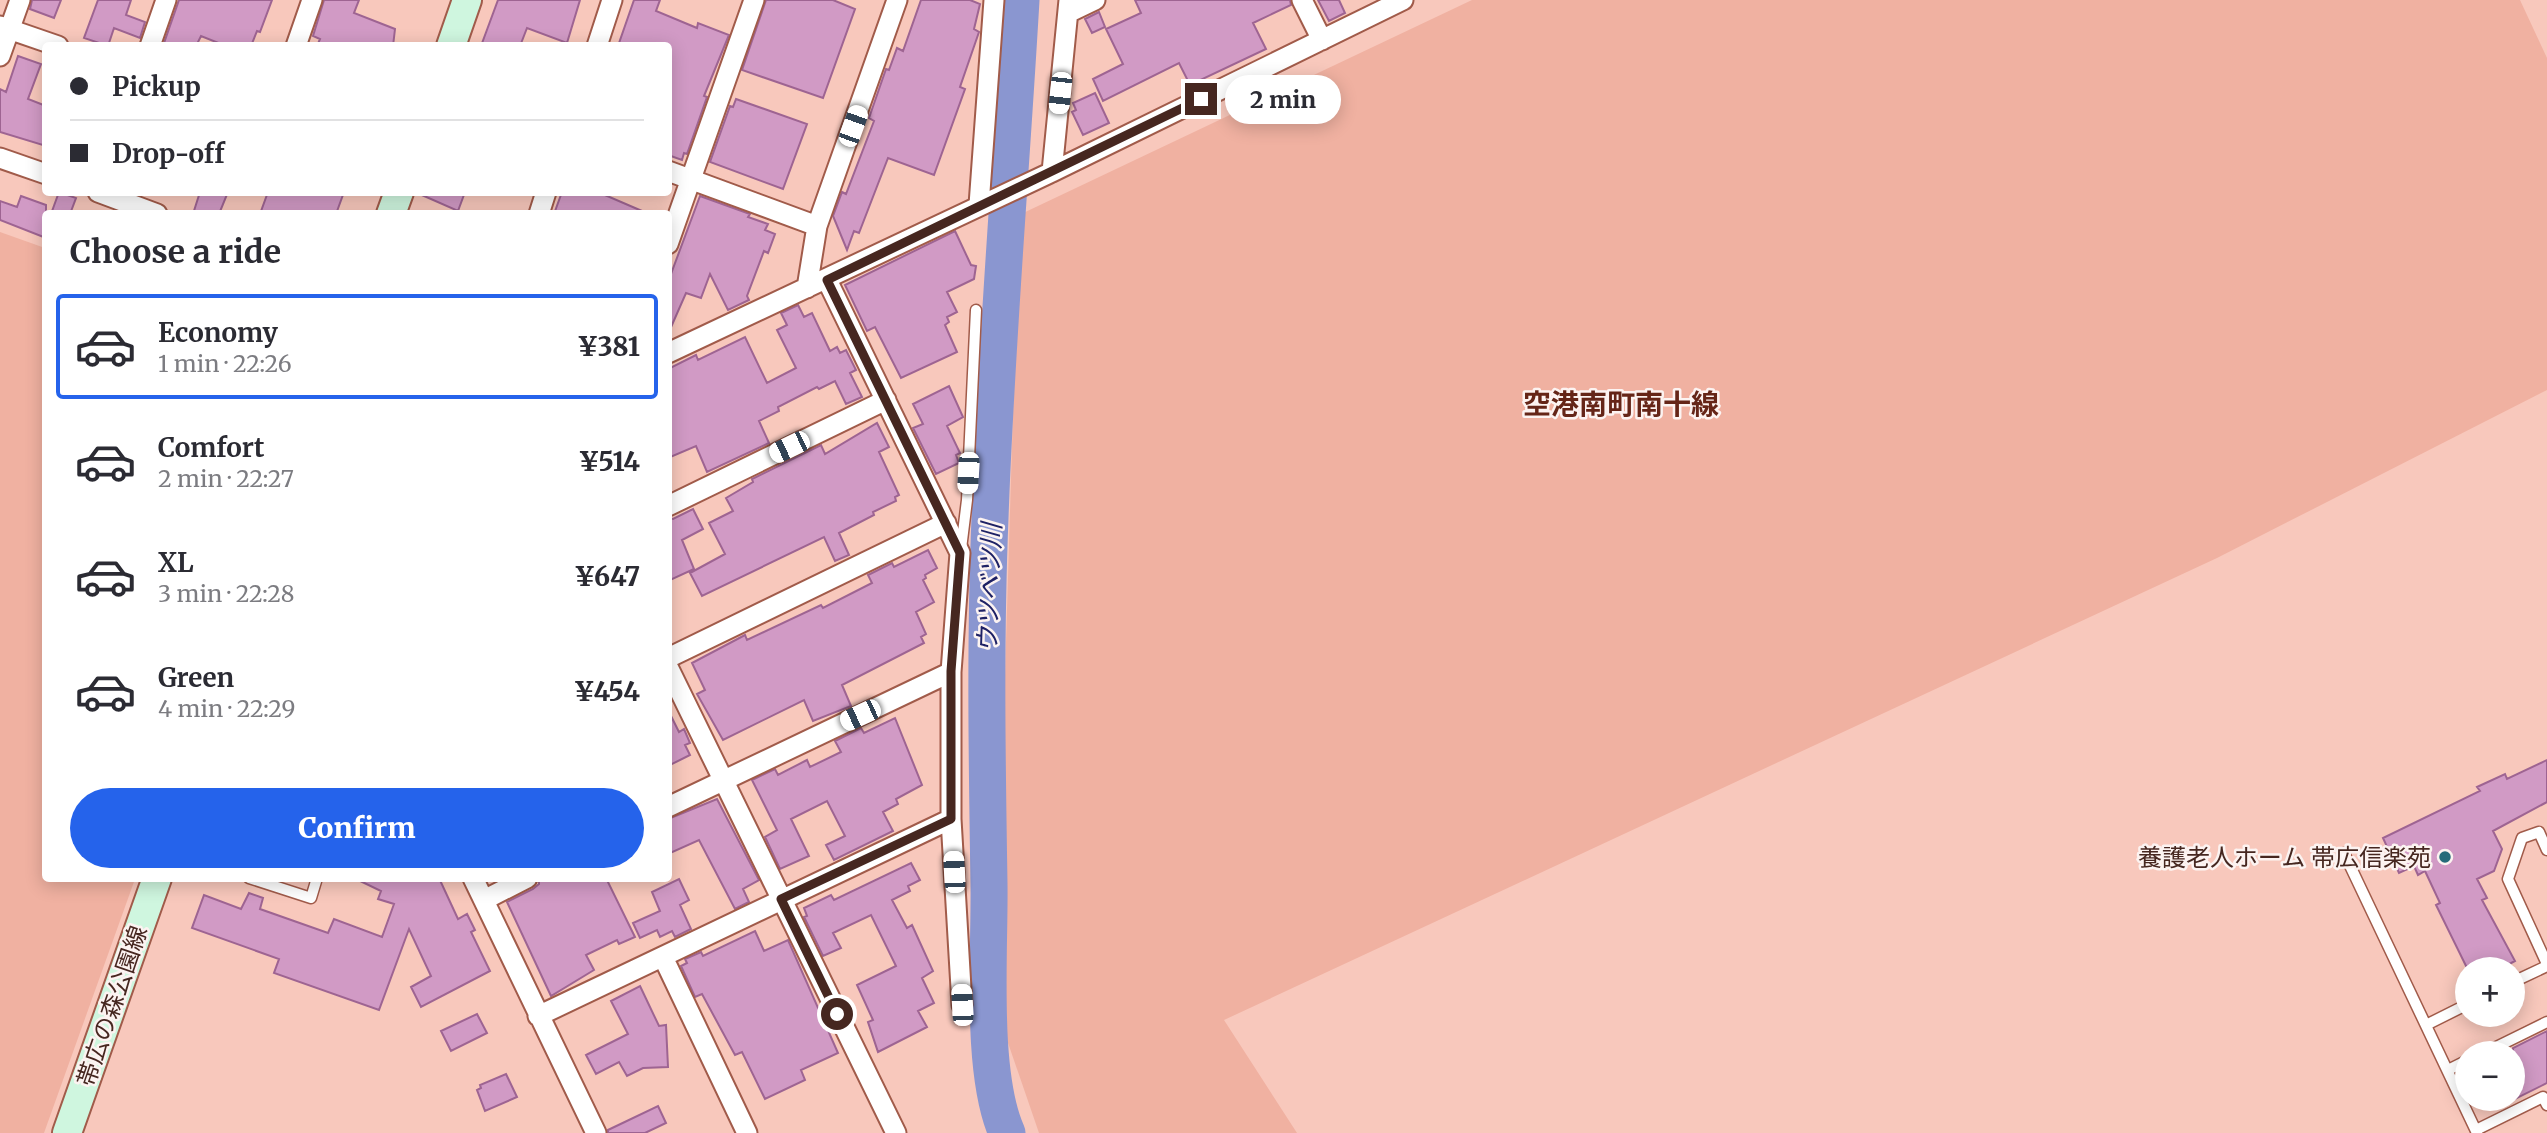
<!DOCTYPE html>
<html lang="en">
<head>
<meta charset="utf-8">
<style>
  body { margin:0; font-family:Merriweather,"Noto Sans JP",serif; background:#f2f2f3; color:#2b2b33; height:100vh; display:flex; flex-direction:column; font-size:26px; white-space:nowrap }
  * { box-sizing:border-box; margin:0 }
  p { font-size:23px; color:#7c7c81 }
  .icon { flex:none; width:38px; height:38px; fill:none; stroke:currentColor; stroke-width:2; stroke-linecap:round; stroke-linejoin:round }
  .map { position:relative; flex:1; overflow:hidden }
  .details { position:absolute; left:42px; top:210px; width:630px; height:672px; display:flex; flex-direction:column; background:#fff; border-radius:7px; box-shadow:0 4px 18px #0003 }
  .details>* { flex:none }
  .hud { position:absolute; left:42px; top:42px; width:630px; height:154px; border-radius:7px; box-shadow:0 4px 18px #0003; display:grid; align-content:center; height:154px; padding:0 28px; background:#fff }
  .fabs { position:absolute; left:2455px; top:957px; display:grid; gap:14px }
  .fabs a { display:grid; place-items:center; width:70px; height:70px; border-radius:50%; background:#fff; box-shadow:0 4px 18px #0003; font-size:35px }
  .end { position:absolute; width:32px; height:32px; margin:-16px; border:9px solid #462720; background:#fff; box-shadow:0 0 0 4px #fff }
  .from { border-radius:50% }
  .bubble { position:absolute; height:49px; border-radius:24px; background:#fff; box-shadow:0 4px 18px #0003; font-size:23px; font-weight:800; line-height:49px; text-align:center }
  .car { position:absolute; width:21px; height:42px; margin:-21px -10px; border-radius:9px; box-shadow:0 0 5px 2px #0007; background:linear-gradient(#fff 24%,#345 0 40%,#fff 0 76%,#345 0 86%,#fff 0) }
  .hud b { display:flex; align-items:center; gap:24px; height:66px; font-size:26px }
  .hud b+b { border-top:2px solid #e1e1e2 }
  .hud i { width:18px; height:18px; background:#2b2b33 }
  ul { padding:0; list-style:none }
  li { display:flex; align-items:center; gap:21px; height:105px; margin:0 14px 10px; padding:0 14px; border:4px solid transparent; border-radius:7px }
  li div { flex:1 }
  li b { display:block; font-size:26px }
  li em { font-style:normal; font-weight:800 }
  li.on { border-color:#2563eb }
  li>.icon { width:63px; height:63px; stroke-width:1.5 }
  h2 { padding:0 28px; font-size:32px; line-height:84px }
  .action { display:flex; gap:14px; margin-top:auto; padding:14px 28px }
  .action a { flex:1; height:80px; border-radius:42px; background:#2563eb; color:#fff; font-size:28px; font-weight:800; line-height:80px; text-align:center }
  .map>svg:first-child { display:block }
</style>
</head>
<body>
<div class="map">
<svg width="2547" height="1133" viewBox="0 0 2547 1133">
  <rect width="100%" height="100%" fill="#f8c8bc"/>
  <path fill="#f0b1a1" d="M 1472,0 L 2520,0 L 2547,58 L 2547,390 L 2217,558 L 1224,1020 L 1297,1133 L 1039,1133 L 995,1005 L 1019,215 Z
    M 0,232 L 45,248 L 46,878 L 135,879 L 44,1133 L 0,1133 Z"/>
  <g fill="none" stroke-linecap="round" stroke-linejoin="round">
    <path stroke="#8a96d0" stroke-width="37" d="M 1007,1133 C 980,1073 990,952 989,884 C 987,762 985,640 990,518 C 996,345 1011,173 1021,0"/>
  </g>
  <path fill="#d19ac5" stroke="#9e6492" stroke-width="2" d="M 32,0 L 61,0 L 54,18 L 30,9 Z
    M 98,0 L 131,0 L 126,15 L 145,22 L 140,38 L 114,28 L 108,46 L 84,38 Z
    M 179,0 L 272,0 L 260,32 L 257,31 L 251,46 L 226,46 L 201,36 L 198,42 L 202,46 L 163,46 Z
    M 324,0 L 359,0 L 354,13 L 395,29 L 393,46 L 317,46 L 320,39 L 313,36 Z
    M 498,0 L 580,0 L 567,43 L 527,28 L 520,46 L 481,46 Z
    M 634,0 L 660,0 L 656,11 L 697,28 L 698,23 L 729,35 L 704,96 L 707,97 L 687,154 L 684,153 L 682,160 L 668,155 L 668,46 L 618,46 Z
    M 766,0 L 833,0 L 855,9 L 823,98 L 742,70 Z
    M 921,0 L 970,0 L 980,4 L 974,29 L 979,32 L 960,87 L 965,89 L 934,175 L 888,158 L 859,233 L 854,231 L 847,250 L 833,216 L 842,192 L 846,194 L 874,121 L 869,118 L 886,69 L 889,70 L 897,48 L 903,51 Z
    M 1135,0 L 1290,0 L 1291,5 L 1253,23 L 1266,49 L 1190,85 L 1179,63 L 1103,101 L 1093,79 L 1123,64 L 1106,29 L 1141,13 Z
    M 1318,0 L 1339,0 L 1345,13 L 1329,21 Z
    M 1099,12 L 1105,27 L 1092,33 L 1085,19 Z
    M 18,56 L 41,64 L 28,99 L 46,106 L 46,146 L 0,132 L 0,89 L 6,92 Z
    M 1095,93 L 1109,123 L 1083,135 L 1072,112 L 1076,110 L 1073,103 Z
    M 736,99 L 807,124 L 783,189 L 710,162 L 730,106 L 733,107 Z
    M 59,192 L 76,198 L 70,214 L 51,214 Z
    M 200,192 L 228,192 L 219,214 L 193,214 Z
    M 268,192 L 344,192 L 336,214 L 260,214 Z
    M 415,192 L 465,192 L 458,211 Z
    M 562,192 L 598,192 L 649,214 L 554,214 Z
    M 21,196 L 46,205 L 46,238 L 0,220 L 0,201 L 17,207 Z
    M 700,196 L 750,214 L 748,217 L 768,224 L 765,230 L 775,234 L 768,253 L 764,251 L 747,296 L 749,300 L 728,310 L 710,274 L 701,298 L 686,293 L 668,334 L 668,282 Z
    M 955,231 L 971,265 L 976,266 L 974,279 L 947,292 L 957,312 L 947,317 L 949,322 L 945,325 L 957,352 L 901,378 L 875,327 L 867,331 L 845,285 Z
    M 798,305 L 804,317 L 812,313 L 830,351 L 837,347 L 840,353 L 846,350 L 856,370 L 850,373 L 862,397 L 846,404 L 835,381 L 819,389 L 817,387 L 778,407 L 779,411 L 759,421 L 769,443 L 707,472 L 696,446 L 668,458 L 668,369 L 696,355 L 698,360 L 745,337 L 767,383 L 796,368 L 777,330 L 787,325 L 781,313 Z
    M 949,386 L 963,417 L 947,426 L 960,453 L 956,455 L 959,463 L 936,474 L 913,428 L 923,424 L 913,404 Z
    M 877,423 L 889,447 L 879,452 L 899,495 L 895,497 L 896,501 L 873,512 L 874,515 L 839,533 L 849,555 L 835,561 L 824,537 L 702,596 L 690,573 L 725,554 L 709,523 L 733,511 L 726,498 L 753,482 L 752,479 L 821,445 L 825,454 Z
    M 693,509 L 703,529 L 682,540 L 694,569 L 668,581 L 668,518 L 673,519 Z
    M 928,550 L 937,568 L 925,575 L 926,578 L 923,580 L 934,602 L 916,612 L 926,634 L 921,637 L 924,643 L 842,685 L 851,706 L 813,721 L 804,700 L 723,740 L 697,694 L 705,690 L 692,663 L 745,635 L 747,640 L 821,605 L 823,608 L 872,583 L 868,575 L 892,563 L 894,567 Z
    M 668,710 L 679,732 L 684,729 L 690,743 L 685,745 L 690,755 L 668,766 Z
    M 895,718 L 922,785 L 896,799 L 898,804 L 883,812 L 893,831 L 834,860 L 826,845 L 845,836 L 827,801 L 791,819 L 809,856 L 780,869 L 765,837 L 777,830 L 752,780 L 775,769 L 778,775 L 807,760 L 810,767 L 841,752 L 835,741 L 861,728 L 864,733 Z
    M 2547,760 L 2547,802 L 2493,831 L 2502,849 L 2494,871 L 2477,879 L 2487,898 L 2482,900 L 2515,961 L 2498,970 L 2468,970 L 2436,905 L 2440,903 L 2425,871 L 2418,875 L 2414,866 L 2399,873 L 2383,838 L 2480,791 L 2477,787 L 2505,774 L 2507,779 Z
    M 717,799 L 759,880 L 743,889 L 749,902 L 735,909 L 699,840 L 668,854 L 668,819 Z
    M 911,863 L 920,880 L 908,886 L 910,891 L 892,900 L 907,928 L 912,925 L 933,971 L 922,978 L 934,1003 L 918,1011 L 927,1027 L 878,1052 L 868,1022 L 873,1020 L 857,985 L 896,966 L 871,915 L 833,933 L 841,948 L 823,956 L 804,917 L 807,916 L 804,908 L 831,895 L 834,900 Z
    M 354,878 L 439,878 L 458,919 L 467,914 L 475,930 L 471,932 L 490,971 L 421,1007 L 411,987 L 431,976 L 409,929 L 379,1010 L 274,973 L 279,959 L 192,928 L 204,895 L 241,909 L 249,893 L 263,898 L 260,909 L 328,933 L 334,919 L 382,937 L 394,904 L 378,899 L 381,891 Z
    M 539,878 L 606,878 L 635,937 L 619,944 L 617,940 L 586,955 L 594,970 L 551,996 L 507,902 L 533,889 L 539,884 Z
    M 679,879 L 689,900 L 680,905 L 691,929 L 675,937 L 672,931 L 660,937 L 657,930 L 640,938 L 633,923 L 660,911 L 652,892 Z
    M 755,931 L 764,951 L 788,940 L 838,1053 L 801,1070 L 805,1080 L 765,1099 L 742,1052 L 735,1055 L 702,994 L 695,997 L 681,966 L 687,963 L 685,959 L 701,952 L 703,956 Z
    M 640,986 L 659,1026 L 666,1025 L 668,1067 L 643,1068 L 627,1076 L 619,1062 L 596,1074 L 586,1055 L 628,1034 L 611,1001 Z
    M 477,1014 L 487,1033 L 451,1051 L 441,1031 Z
    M 2547,1031 L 2547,1083 L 2513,1100 L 2513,1048 Z
    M 506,1074 L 517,1097 L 485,1111 L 477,1090 L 481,1088 L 480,1085 Z
    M 658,1106 L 666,1123 L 645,1133 L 608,1133 L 608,1130 Z"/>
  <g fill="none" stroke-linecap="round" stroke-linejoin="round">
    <defs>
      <path id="service" d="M 961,549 L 967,500 L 976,310
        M 2547,850 L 2539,832 L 2522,838 L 2508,879 L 2547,964
        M 2344,853 L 2477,1133
        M 249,878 L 311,898 L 317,878
        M 2513,982 L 2547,966
        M 2426,1025 L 2468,1004
        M 2482,1054 L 2547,1022
        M 2448,1070 L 2468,1060
        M 2476,1130 L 2543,1097 L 2547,1105"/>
      <path id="minor" d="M 1302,0 L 1322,40
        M 1068,13 L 1095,0
        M 0,26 L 58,46
        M 150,46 L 166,0
        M 296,46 L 312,0
        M 597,46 L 612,0
        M 0,56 L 20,0
        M 0,158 L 46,174
        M 668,171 L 817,226
        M 1052,172 L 1069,0
        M 98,192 L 157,214
        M 979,205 L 994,0
        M 539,214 L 546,192
        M 668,244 L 754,0
        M 827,280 L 960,553 L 951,672 L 951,819 L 962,1005
        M 807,288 L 817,226 L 897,0
        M 668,353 L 1052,172 L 1403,0
        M 668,506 L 886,400
        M 668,658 L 946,523
        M 668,667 L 896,1133
        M 668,807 L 951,672
        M 473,878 L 596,1133
        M 484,900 L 527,878
        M 663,957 L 747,1133
        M 538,1016 L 951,819"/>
      <path id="secondary" d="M 451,46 L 467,0
        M 391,214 L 399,192
        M 67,1133 L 157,878"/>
    </defs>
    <use href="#service" stroke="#a15b4a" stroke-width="13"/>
    <use href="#minor" stroke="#a15b4a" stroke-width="23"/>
    <use href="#secondary" stroke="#a15b4a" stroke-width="32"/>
    <use href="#service" stroke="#fff" stroke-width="10"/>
    <use href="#minor" stroke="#fff" stroke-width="19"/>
    <use href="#secondary" stroke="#cff6df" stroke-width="28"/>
  </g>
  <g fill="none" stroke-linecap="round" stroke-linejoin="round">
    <path stroke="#462720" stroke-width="9" d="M 837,1014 L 781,899 L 951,819 L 951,671 L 960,553 L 827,280 L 1201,99"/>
  </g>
  <circle fill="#256b7a" stroke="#fcf3f1" stroke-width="2.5" cx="2445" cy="857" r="7"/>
  <g text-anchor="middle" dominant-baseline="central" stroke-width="5" stroke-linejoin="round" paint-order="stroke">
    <g font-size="24" fill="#462720" stroke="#fcf3f1" text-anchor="end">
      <text x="2431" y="857">養護老人ホーム 帯広信楽苑</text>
    </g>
    <g font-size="24" fill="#462720" stroke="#fcf3f1">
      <text transform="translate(112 1006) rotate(-71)">帯広の森公園線</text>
    </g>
    <g font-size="26" font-style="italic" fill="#1e2165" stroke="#fcf3f1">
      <text transform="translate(989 588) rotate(-88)">ウツベツ川</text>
    </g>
    <g font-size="28" font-weight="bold" fill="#652517" stroke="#fcf3f1">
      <text x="1621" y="404">空港南町南十線</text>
    </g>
  </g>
</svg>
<div class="fabs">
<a>+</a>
<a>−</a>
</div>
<i class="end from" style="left:837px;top:1014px"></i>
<i class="end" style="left:1201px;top:99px"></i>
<div class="bubble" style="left:1225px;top:75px;width:116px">2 min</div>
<i class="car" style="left:1060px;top:93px;rotate:186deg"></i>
<i class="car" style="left:853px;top:126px;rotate:20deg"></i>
<i class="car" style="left:789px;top:447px;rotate:244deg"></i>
<i class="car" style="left:968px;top:473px;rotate:183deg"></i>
<i class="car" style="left:860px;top:715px;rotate:245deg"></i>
<i class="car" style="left:954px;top:872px;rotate:357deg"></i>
<i class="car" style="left:962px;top:1005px;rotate:357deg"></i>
<div class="hud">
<b><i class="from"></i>Pickup</b>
<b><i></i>Drop-off</b>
</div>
<section class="details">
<h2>Choose a ride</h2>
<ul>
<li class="on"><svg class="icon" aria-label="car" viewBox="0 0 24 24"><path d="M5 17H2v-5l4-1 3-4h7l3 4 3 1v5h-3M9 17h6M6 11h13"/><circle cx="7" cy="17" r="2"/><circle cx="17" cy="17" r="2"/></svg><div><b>Economy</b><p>1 min · 22:26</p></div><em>¥381</em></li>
<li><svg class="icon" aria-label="car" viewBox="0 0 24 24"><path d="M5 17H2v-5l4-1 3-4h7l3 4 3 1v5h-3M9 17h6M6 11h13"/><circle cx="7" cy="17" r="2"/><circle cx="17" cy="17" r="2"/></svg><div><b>Comfort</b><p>2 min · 22:27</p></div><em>¥514</em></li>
<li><svg class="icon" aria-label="car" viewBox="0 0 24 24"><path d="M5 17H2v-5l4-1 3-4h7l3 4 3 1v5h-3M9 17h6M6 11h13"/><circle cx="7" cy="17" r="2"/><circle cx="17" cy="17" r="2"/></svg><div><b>XL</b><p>3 min · 22:28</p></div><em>¥647</em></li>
<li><svg class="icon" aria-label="car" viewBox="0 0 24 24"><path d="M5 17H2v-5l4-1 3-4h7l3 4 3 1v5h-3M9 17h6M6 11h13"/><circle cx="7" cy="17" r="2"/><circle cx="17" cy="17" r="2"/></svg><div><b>Green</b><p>4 min · 22:29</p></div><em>¥454</em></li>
</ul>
<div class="action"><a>Confirm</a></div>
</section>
</div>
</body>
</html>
